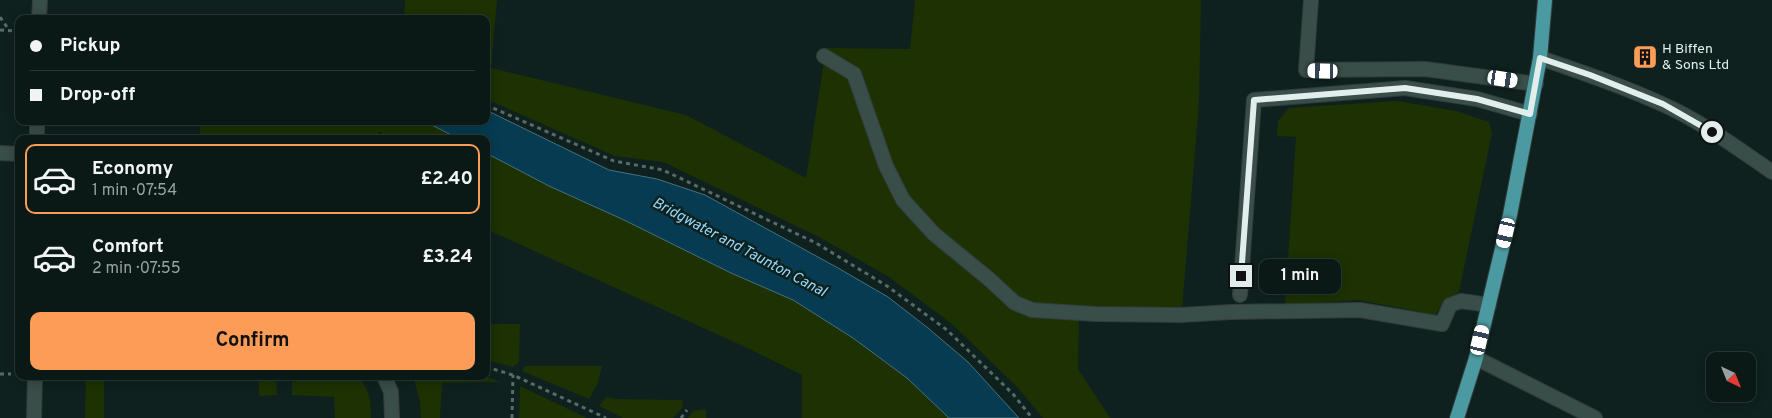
<!DOCTYPE html>
<html lang="en">
<head>
<meta charset="utf-8">
<style>
  body { margin:0; font-family:Overpass,sans-serif; background:#182623; color:#f1f3f6; height:100vh; display:flex; flex-direction:column; font-size:19px; white-space:nowrap }
  * { box-sizing:border-box; margin:0 }
  p { font-size:16px; color:#99a0a1 }
  .icon { flex:none; width:28px; height:28px; fill:none; stroke:currentColor; stroke-width:2; stroke-linecap:round; stroke-linejoin:round }
  .map { position:relative; flex:1; overflow:hidden }
  .side { position:absolute; left:15px; top:135px; width:475px; height:245px; display:flex; flex-direction:column; background:#0a1916; border-radius:10px; box-shadow:0 2px 12px #0003,0 0 0 1px #2a3835 }
  .side>* { flex:none }
  .guide { position:absolute; left:15px; top:15px; width:475px; height:110px; border-radius:10px; box-shadow:0 2px 12px #0003,0 0 0 1px #2a3835; display:grid; align-content:center; height:110px; padding:0 15px; background:#0a1916 }
  .needle { width:32px; rotate:137deg }
  .tools { position:absolute; left:1706px; top:352px; display:grid; gap:10px }
  .tools a { display:grid; place-items:center; width:50px; height:50px; border-radius:10px; background:#0a1916; box-shadow:0 2px 12px #0003,0 0 0 1px #2a3835; font-size:25px }
  .end { position:absolute; width:22px; height:22px; margin:-11px; border:6px solid #e2eeeb; background:#111; box-shadow:0 0 0 2px #111 }
  .from { border-radius:50% }
  .bubble { position:absolute; height:35px; border-radius:10px; background:#0a1916; box-shadow:0 2px 12px #0003,0 0 0 1px #2a3835; font-size:16px; font-weight:700; line-height:35px; text-align:center }
  .car { position:absolute; width:15px; height:30px; margin:-15px -8px; border-radius:6px; box-shadow:0 0 4px 1px #0007; background:linear-gradient(#fff 24%,#345 0 40%,#fff 0 76%,#345 0 86%,#fff 0) }
  .guide b { display:flex; align-items:center; gap:18px; height:48px; font-size:19px }
  .guide b+b { border-top:1px solid #2a3835 }
  .guide i { width:12px; height:12px; background:#f1f3f6 }
  ul { padding:9px 0 0; list-style:none }
  li { display:flex; align-items:center; gap:15px; height:70px; margin:0 10px 8px; padding:0 5px; border:2px solid transparent; border-radius:10px }
  li div { flex:1 }
  li b { display:block; font-size:19px }
  li em { font-style:normal; font-weight:700 }
  li.current { border-color:#fd9c56 }
  li>.icon { width:45px; height:45px; stroke-width:1.5 }
  .button { display:flex; gap:10px; margin-top:auto; padding:10px 15px }
  .button a { flex:1; height:58px; border-radius:10px; background:#fd9c56; color:#111; font-size:20px; font-weight:700; line-height:58px; text-align:center }
  .map>svg:first-child { display:block }
</style>
</head>
<body>
<div class="map">
<svg width="1772" height="418" viewBox="0 0 1772 418">
  <rect width="100%" height="100%" fill="#0e211e"/>
  <path fill="#1d3103" d="M 405,0 L 497,0 L 491,68 L 686,115 L 806,178 L 826,48 L 910,49 L 915,0 L 1201,0 L 1199,103 L 1182,309 L 1079,320 L 1078,369 L 1110,418 L 1043,418 L 1018,388 L 952,324 L 889,277 L 819,237 L 663,162 L 615,156 L 486,99 L 486,19 L 404,19 Z
    M 1397,101 L 1456,111 L 1489,122 L 1492,133 L 1459,292 L 1443,301 L 1435,317 L 1417,311 L 1358,300 L 1285,305 L 1296,137 L 1277,136 L 1278,121 L 1289,108 Z
    M 200,121 L 424,121 L 459,139 L 386,139 L 379,131 L 378,139 L 200,139 Z
    M 486,153 L 549,186 L 624,220 L 731,273 L 793,300 L 853,338 L 907,378 L 949,418 L 802,418 L 802,375 L 745,347 L 486,229 Z
    M 486,324 L 520,324 L 519,362 L 513,367 L 486,360 Z
    M 525,366 L 602,366 L 597,385 L 589,399 L 522,371 Z
    M 86,376 L 155,376 L 155,379 L 104,377 L 104,418 L 85,418 Z
    M 259,376 L 276,376 L 277,395 L 259,396 Z
    M 292,376 L 358,376 C 370,392 371,399 371,418 L 335,418 L 334,397 L 292,395 Z
    M 413,376 L 485,376 L 500,382 L 442,383 L 440,418 L 421,418 L 420,402 Z
    M 520,386 L 587,418 L 519,418 Z
    M 606,397 L 615,399 L 682,400 L 683,407 L 673,418 L 623,418 L 599,406 Z
    M 706,409 L 706,418 L 688,418 L 693,411 Z"/>
  <path fill="#063b51" stroke="#48717f" d="M 486,110 L 609,170 L 657,179 L 705,195 L 838,268 L 888,297 L 928,328 L 968,362 L 1019,418 L 949,418 L 907,378 L 853,338 L 793,300 L 731,273 L 624,220 L 549,186 L 486,153 L 486,139 L 459,139 L 424,121 L 486,121 Z"/>
  <g fill="none" stroke-linecap="round" stroke-linejoin="round">
    <defs>
      <path id="service" d="M 1311,0 L 1306,70 L 1425,69 L 1536,84
        M 1540,58 C 1581,72 1623,86 1662,104 C 1701,121 1737,148 1772,172
        M 0,153 L 19,154
        M 1240,295 L 1254,100 L 1405,88 L 1477,99 L 1530,114"/>
      <path id="pedestrian" d="M 824,56 L 854,74 L 886,166 L 903,200 L 934,234 L 989,279 L 1015,303 L 1032,310 L 1096,314 L 1181,315 L 1231,312 L 1360,310 L 1442,324 L 1450,305 L 1461,301 L 1489,305"/>
      <path id="minor" d="M 39,19 L 40,0
        M 37,121 L 37,139
        M 1476,358 L 1595,418
        M 384,376 L 391,392 L 392,418
        M 34,418 L 35,376"/>
      <path id="primary" d="M 1457,418 L 1476,358 L 1510,215 L 1540,58 L 1545,0"/>
    </defs>
    <use href="#service" stroke="#323c3a" stroke-width="16"/>
    <use href="#pedestrian" stroke="#323c3a" stroke-width="16"/>
    <use href="#minor" stroke="#323c3a" stroke-width="16"/>
    <use href="#primary" stroke="#323c3a" stroke-width="16"/>
    <path stroke="#5a6a67" stroke-width="3" stroke-dasharray="4 4" stroke-linecap="butt" d="M 0,17 L 9,30
      M 0,30 L 16,31
      M 486,105 L 614,161 L 663,170 L 816,243 L 887,286 L 947,330 L 1013,394 L 1032,418
      M 486,367 L 513,375 L 606,418
      M 0,374 L 11,374
      M 512,418 L 513,375
      M 681,418 L 687,410"/>
    <use href="#service" stroke="#394d49" stroke-width="14"/>
    <use href="#pedestrian" stroke="#394d49" stroke-width="14"/>
    <use href="#minor" stroke="#394d49" stroke-width="14"/>
    <use href="#primary" stroke="#4c9aa1" stroke-width="14"/>
  </g>
  <g fill="none" stroke-linecap="round" stroke-linejoin="round">
    <path stroke="#e2eeeb" stroke-width="6" d="M 1241,276 L 1254,100 L 1405,88 L 1477,99 L 1530,114 L 1540,58 L 1590,75 L 1663,104 L 1712,132"/>
  </g>
  <defs>
    <symbol id="building-square" viewBox="-11 -11 22 22"><rect x="-9" y="-9" width="18" height="18" rx="4" fill="#fd9c56" stroke="#0e211e"/><path d="M-4-6H4V6H1V3H-1V6H-4ZM-2.5-4.3h1.7v1.8h-1.7ZM.8-4.3h1.7v1.8H.8ZM-2.5-1h1.7V.8h-1.7ZM.8-1h1.7V.8H.8Z" fill="#111"/></symbol>
  </defs>
  <g fill-rule="evenodd">
    <use href="#building-square" x="1631" y="43" width="28" height="28"/>
  </g>
  <g text-anchor="middle" dominant-baseline="central" stroke-width="5" stroke-linejoin="round" paint-order="stroke">
    <g font-size="14" fill="#e2eeeb" stroke="#0e211e" text-anchor="start">
      <text x="1662" y="49">H Biffen<tspan x="1662" dy="16">&amp; Sons Ltd</tspan></text>
    </g>
    <g font-size="15" font-style="italic" fill="#97d9fb" stroke="#0e211e">
      <text transform="translate(739 248) rotate(28)">Bridgwater and Taunton Canal</text>
    </g>
  </g>
</svg>
<div class="tools">
<a><svg class="needle" viewBox="-14 -14 28 28"><path d="M0-13l5 13h-10z" fill="#e53935"/><path d="M0 13l5-13h-10z" fill="#99a0a1"/></svg></a>
</div>
<i class="end from" style="left:1712px;top:132px"></i>
<i class="end" style="left:1241px;top:276px"></i>
<div class="bubble" style="left:1259px;top:259px;width:82px">1 min</div>
<i class="car" style="left:1323px;top:71px;rotate:271deg"></i>
<i class="car" style="left:1503px;top:79px;rotate:99deg"></i>
<i class="car" style="left:1506px;top:233px;rotate:193deg"></i>
<i class="car" style="left:1480px;top:340px;rotate:13deg"></i>
<div class="guide">
<b><i class="from"></i>Pickup</b>
<b><i></i>Drop-off</b>
</div>
<section class="side">
<ul>
<li class="current"><svg class="icon" aria-label="car" viewBox="0 0 24 24"><path d="M5 17H2v-5l4-1 3-4h7l3 4 3 1v5h-3M9 17h6M6 11h13"/><circle cx="7" cy="17" r="2"/><circle cx="17" cy="17" r="2"/></svg><div><b>Economy</b><p>1 min · 07:54</p></div><em>£2.40</em></li>
<li><svg class="icon" aria-label="car" viewBox="0 0 24 24"><path d="M5 17H2v-5l4-1 3-4h7l3 4 3 1v5h-3M9 17h6M6 11h13"/><circle cx="7" cy="17" r="2"/><circle cx="17" cy="17" r="2"/></svg><div><b>Comfort</b><p>2 min · 07:55</p></div><em>£3.24</em></li>
</ul>
<div class="button"><a>Confirm</a></div>
</section>
</div>
</body>
</html>
